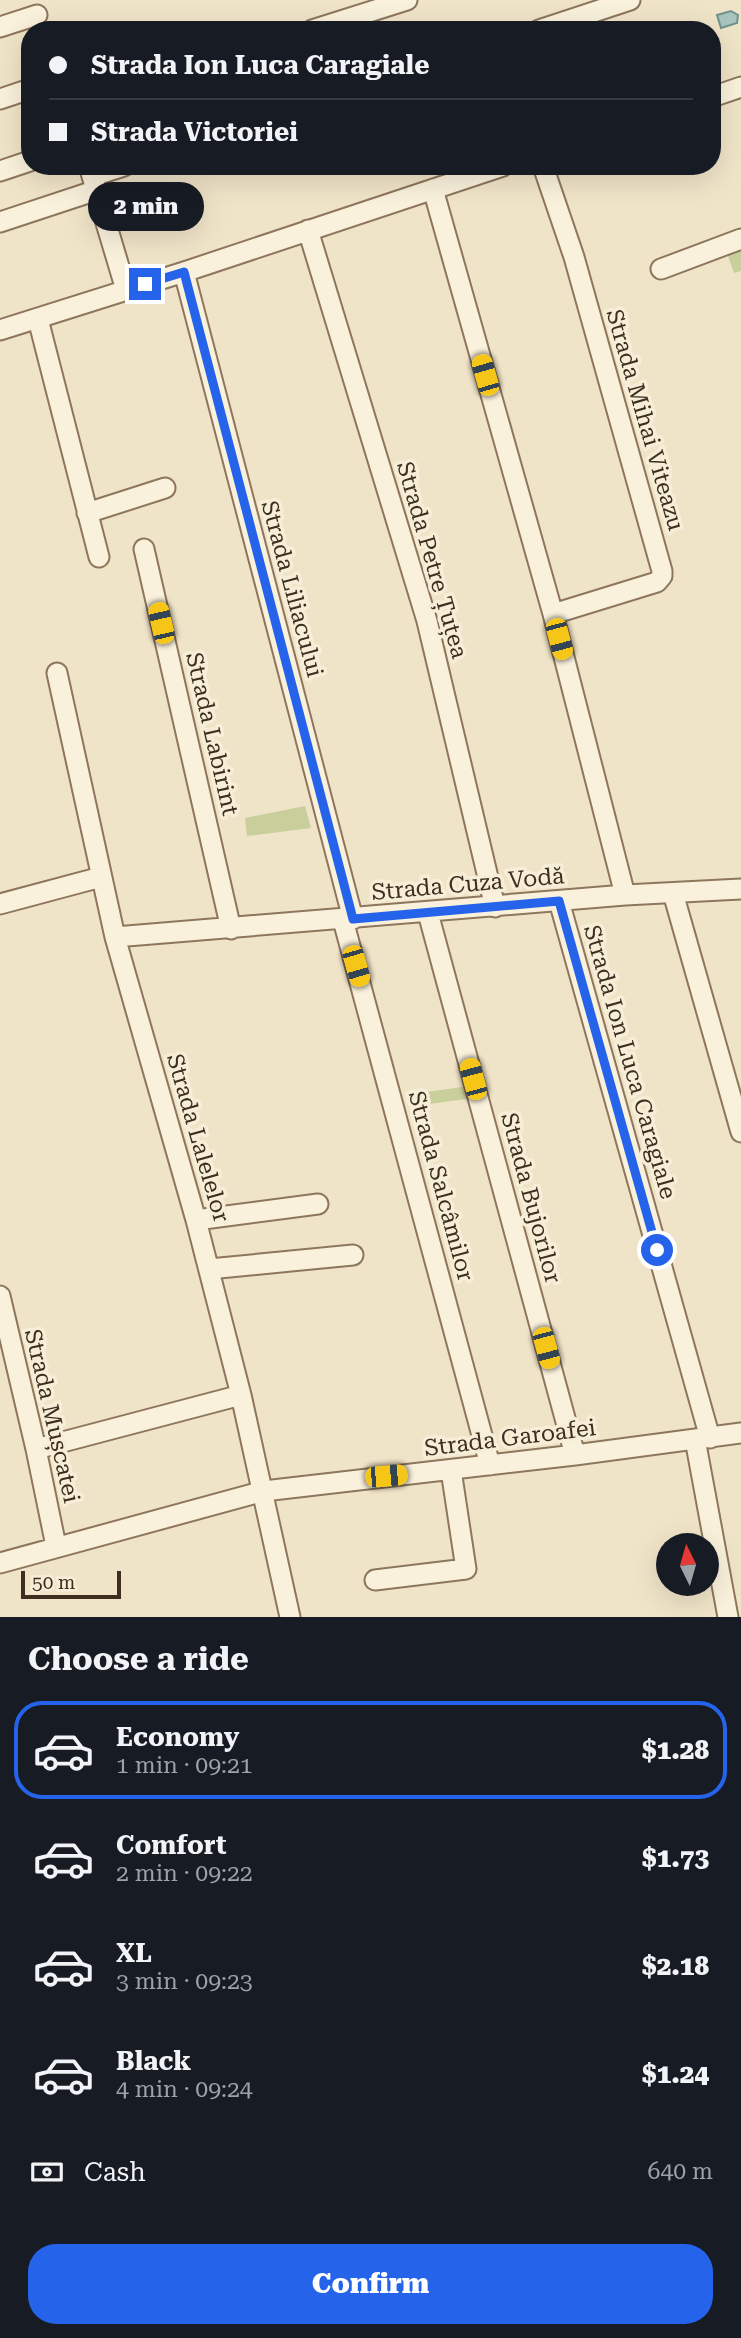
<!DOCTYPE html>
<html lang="en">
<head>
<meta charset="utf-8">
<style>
  body { margin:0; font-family:"Roboto Serif",serif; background:#242831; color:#f1f3f6; height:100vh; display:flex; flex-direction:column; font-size:26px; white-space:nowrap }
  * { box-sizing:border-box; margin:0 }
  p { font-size:23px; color:#9ea1a6 }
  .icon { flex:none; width:38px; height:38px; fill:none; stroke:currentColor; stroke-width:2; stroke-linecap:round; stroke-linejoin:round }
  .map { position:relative; height:1617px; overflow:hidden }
  .side { display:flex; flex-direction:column; background:#171b24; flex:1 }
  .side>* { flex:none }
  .hud { position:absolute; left:21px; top:21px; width:700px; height:154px; border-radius:28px; box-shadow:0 7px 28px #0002; display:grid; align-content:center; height:154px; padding:0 28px; background:#171b24 }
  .needle { width:46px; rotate:355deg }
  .buttons { position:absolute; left:656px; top:1533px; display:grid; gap:14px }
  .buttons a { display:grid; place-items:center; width:63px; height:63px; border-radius:50%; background:#171b24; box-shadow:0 7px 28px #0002; font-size:35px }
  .scale { position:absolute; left:21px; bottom:18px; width:100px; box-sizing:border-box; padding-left:7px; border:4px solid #3d2e20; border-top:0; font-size:19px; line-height:24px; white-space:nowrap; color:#3d2e20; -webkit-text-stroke:5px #f7eed8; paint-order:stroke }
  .end { position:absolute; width:32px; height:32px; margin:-16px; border:9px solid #2563eb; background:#fff; box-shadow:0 0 0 4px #fff }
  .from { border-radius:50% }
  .bubble { position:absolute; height:49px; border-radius:24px; background:#171b24; box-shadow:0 7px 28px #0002; font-size:23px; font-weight:800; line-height:49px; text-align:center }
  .car { position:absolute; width:21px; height:42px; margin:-21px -10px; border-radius:9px; box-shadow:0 0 5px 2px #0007; background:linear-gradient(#f5c518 24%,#345 0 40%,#f5c518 0 76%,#345 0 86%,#f5c518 0) }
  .hud b { display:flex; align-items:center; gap:24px; height:66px; font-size:26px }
  .hud b+b { border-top:2px solid #363941 }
  .hud i { width:18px; height:18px; background:#f1f3f6 }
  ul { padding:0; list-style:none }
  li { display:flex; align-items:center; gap:21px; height:98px; margin:0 14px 10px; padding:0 14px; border:4px solid transparent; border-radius:28px }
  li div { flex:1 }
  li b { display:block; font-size:26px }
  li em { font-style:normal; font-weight:800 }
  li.selected { border-color:#2563eb }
  li>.icon { width:63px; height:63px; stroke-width:1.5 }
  h2 { padding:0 28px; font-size:32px; line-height:84px }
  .pay { display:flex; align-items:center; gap:18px; height:77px; padding:0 28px; font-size:26px }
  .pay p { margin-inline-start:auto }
  .primary-button { display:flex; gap:14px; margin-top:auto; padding:14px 28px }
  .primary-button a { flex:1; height:80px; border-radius:28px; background:#2563eb; color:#fff; font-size:28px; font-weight:800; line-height:80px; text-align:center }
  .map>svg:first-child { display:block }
</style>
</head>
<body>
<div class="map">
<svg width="741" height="1617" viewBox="0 0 741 1617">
  <rect width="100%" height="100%" fill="#f0e4c8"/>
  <path fill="#c9cf9b" d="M 741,236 L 741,271 L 734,273 L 723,242 Z
    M 305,806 L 311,828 L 247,836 L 245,818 Z
    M 469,1086 L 473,1098 L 415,1106 L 412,1094 Z"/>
  <path fill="#a9c4bc" stroke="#6f938a" stroke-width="2" d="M 731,11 L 738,15 L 737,23 L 721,28 L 717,15 Z"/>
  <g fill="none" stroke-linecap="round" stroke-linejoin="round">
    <defs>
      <path id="minor" d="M 0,27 L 37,15
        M 312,30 L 407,0
        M 539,30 L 630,0
        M 712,97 L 741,87
        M 0,99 L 30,89
        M 89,166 L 126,290
        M 543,166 L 574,257 L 662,571 L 662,576 L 657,582 L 553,614
        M 0,171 L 30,161
        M 93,176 L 124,166
        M 433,189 L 553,614 L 625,895
        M 0,222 L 97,190
        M 308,230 L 427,621 L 495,907
        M 661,269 L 741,239
        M 184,272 L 353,919
        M 38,319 L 99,557
        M 0,330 L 184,272 L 503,166
        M 87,513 L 165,488
        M 144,549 L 231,929
        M 57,673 L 115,937 L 196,1220 L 241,1395 L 290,1617
        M 673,893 L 741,1132
        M 559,901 L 710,1438
        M 0,904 L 101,877
        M 428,913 L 575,1455
        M 343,920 L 490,1465
        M 115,937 L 625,895 L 741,889
        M 196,1220 L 318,1204
        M 209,1269 L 353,1255
        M 0,1296 L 36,1449 L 56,1546
        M 695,1439 L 728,1617
        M 36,1449 L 241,1395
        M 0,1563 L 264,1491 L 575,1455 L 741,1433
        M 375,1580 L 466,1569 L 451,1470"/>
    </defs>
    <use href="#minor" stroke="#8d765c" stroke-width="23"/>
    <use href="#minor" stroke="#faf1dc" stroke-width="19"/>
  </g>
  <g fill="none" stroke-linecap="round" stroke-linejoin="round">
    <path stroke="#2563eb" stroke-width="9" d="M 145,284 L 184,272 L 353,919 L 559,901 L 657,1250"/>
  </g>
  <g text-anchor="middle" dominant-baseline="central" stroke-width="7" stroke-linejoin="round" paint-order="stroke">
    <g font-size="23" fill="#3d2e20" stroke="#f7eed8">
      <text transform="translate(645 420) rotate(74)">Strada Mihai Viteazu</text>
      <text transform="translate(432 560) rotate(74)">Strada Petre Țuțea</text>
      <text transform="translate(292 589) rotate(75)">Strada Liliacului</text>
      <text transform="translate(212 734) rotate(77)">Strada Labirint</text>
      <text transform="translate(468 884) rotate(-5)">Strada Cuza Vodă</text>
      <text transform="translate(630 1062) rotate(74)">Strada Ion Luca Caragiale</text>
      <text transform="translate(198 1138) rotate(74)">Strada Lalelelor</text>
      <text transform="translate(441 1186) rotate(75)">Strada Salcâmilor</text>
      <text transform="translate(531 1198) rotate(75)">Strada Bujorilor</text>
      <text transform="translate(52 1416) rotate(77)">Strada Mușcatei</text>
      <text transform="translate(510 1438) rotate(-7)">Strada Garoafei</text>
    </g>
  </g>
</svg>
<div class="buttons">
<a><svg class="needle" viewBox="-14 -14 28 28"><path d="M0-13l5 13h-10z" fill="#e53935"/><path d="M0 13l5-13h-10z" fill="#9ea1a6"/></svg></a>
</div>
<div class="scale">50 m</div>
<i class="end from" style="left:657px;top:1250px"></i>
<i class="end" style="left:145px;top:284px"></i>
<div class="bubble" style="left:88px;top:182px;width:116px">2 min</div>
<i class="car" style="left:485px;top:375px;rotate:344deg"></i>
<i class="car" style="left:161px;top:623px;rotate:347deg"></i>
<i class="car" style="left:559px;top:639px;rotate:165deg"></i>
<i class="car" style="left:356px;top:966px;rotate:164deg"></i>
<i class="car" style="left:473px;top:1079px;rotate:345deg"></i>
<i class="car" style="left:546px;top:1348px;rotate:165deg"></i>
<i class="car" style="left:386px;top:1476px;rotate:85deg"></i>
<div class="hud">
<b><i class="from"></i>Strada Ion Luca Caragiale</b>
<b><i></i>Strada Victoriei</b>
</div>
</div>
<section class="side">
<h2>Choose a ride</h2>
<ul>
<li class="selected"><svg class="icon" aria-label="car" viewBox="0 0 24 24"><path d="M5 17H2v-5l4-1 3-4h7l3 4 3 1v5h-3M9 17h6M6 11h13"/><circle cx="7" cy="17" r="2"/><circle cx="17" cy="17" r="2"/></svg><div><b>Economy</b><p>1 min · 09:21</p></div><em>$1.28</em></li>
<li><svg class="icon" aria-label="car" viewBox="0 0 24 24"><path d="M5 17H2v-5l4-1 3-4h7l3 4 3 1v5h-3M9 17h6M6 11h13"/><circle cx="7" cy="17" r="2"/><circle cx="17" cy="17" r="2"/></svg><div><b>Comfort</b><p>2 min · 09:22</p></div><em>$1.73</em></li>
<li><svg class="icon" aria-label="car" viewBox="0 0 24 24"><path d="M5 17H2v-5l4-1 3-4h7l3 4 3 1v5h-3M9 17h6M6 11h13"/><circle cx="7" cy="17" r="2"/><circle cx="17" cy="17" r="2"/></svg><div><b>XL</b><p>3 min · 09:23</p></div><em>$2.18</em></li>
<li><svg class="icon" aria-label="car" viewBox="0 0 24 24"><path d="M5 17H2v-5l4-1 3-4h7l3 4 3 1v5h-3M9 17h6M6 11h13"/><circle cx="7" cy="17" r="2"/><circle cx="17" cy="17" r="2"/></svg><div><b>Black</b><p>4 min · 09:24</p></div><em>$1.24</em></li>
</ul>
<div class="pay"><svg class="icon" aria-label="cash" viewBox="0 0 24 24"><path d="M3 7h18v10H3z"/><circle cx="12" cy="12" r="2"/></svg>Cash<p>640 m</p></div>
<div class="primary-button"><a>Confirm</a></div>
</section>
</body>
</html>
